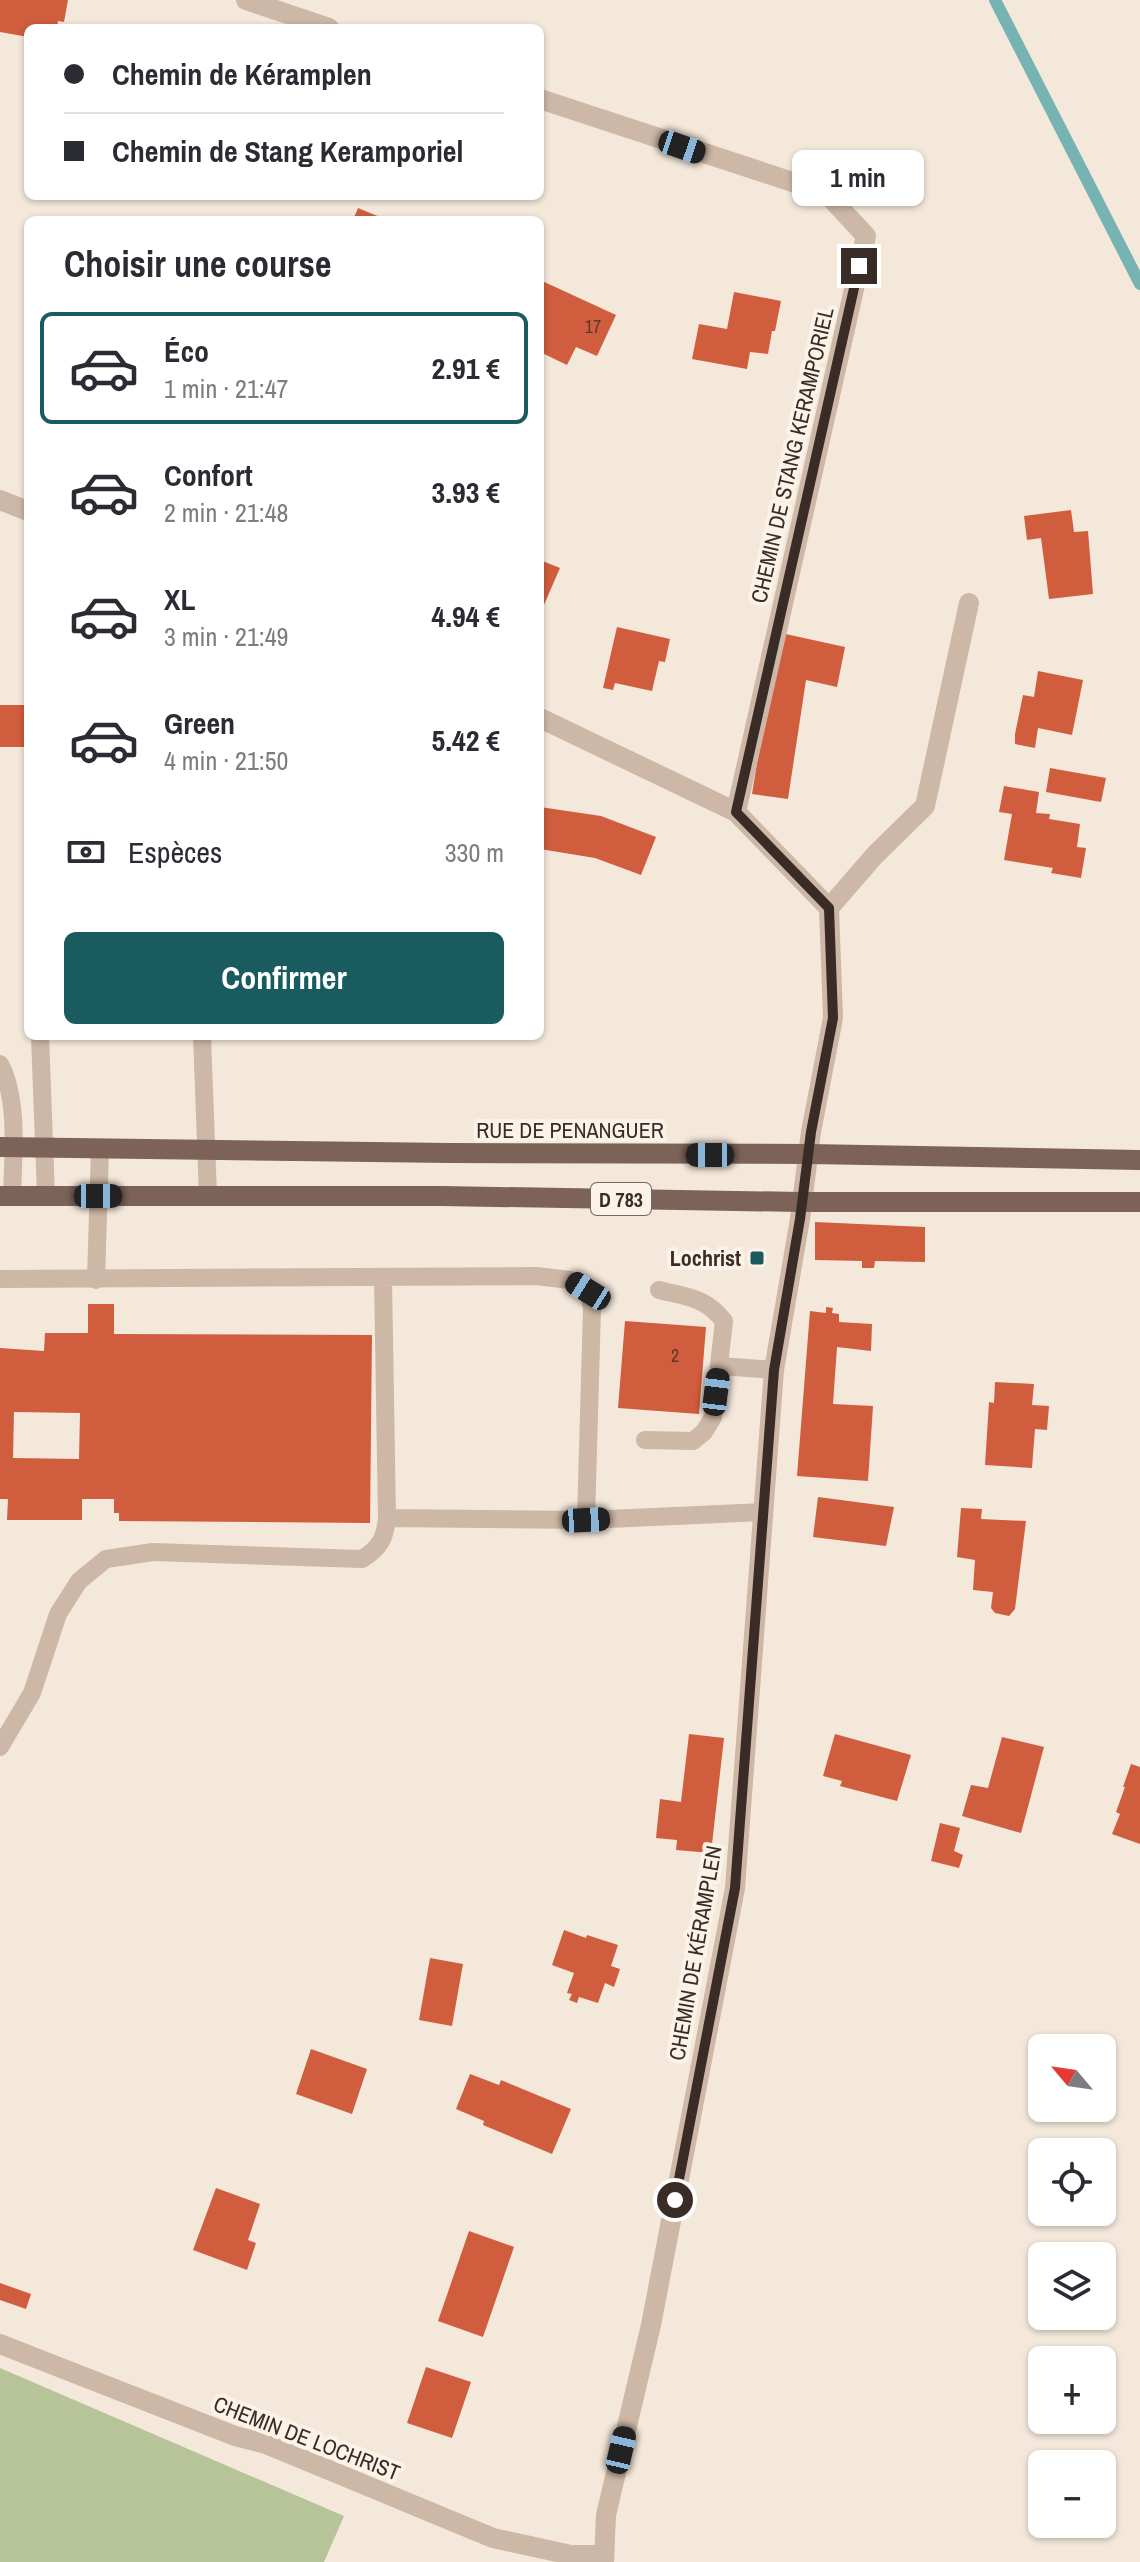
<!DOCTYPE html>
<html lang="fr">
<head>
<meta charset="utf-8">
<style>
  body { margin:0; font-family:"Archivo Narrow",sans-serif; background:#f7f7f7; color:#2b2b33; height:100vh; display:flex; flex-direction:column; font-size:30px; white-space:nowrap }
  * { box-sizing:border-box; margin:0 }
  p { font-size:26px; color:#7c7c81 }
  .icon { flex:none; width:44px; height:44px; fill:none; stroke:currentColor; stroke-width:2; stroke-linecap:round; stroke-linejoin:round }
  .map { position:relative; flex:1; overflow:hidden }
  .sheet { position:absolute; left:24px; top:216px; width:520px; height:824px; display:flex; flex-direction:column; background:#fff; border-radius:12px; box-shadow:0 2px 6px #0004 }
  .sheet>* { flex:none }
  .hud { position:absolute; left:24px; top:24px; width:520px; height:176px; border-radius:12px; box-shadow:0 2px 6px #0004; display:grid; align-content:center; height:176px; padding:0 40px; background:#fff }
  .needle { width:52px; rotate:299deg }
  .controls { position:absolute; left:1028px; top:2034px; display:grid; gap:16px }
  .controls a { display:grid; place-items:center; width:88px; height:88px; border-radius:12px; background:#fff; box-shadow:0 2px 6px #0004; font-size:40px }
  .end { position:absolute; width:36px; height:36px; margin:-18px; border:10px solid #392c27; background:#fff; box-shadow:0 0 0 4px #fff }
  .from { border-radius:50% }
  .bubble { position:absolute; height:56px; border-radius:12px; background:#fff; box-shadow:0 2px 6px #0004; font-size:26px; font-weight:700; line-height:56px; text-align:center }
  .car { position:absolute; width:24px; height:48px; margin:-24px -12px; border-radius:10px; box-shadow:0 0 6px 2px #0007; background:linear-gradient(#222 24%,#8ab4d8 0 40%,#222 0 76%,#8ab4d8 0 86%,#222 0) }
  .hud b { display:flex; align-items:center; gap:28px; height:76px; font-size:30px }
  .hud b+b { border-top:2px solid #e1e1e2 }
  .hud i { width:20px; height:20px; background:#2b2b33 }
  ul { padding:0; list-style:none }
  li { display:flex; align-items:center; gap:24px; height:112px; margin:0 16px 12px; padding:0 24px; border:4px solid transparent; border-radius:12px }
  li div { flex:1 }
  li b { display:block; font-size:30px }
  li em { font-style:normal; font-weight:700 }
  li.current { border-color:#195b5e }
  li>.icon { width:72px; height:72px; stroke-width:1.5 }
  h2 { padding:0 40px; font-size:36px; line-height:96px }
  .pay { display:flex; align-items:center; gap:20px; height:88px; padding:0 40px; font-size:30px }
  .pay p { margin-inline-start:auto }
  .button { display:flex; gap:16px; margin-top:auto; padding:16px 40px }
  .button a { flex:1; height:92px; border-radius:12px; background:#195b5e; color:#fff; font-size:32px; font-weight:700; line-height:92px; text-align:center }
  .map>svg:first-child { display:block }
</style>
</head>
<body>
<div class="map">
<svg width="1140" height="2562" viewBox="0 0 1140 2562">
  <rect width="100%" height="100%" fill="#f4e8db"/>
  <path fill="#b7c49a" d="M 0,2368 L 344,2516 L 324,2562 L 0,2562 Z"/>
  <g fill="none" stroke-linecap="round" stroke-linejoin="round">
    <path stroke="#77b3b3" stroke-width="12" d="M 995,0 L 1140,284"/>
  </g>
  <path fill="#d05d3d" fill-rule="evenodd" d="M 0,0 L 68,0 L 64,22 L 58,21 L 57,28 L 28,28 L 28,37 L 0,32 Z
    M 358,208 L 387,220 L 353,220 Z
    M 540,280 L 616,315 L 597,356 L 576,347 L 567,365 L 540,352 Z
    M 734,292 L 781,301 L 775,331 L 772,331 L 768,354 L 750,352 L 747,369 L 692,359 L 699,324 L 727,329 Z
    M 1071,510 L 1074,532 L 1088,531 L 1093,594 L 1049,599 L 1041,538 L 1027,540 L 1024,516 Z
    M 540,560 L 560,568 L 540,614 Z
    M 617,627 L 670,639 L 665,662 L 659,661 L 652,691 L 615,683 L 613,690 L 603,688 Z
    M 781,633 L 845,647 L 837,687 L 806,680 L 788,799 L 752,794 L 769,689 Z
    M 1038,671 L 1083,680 L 1072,735 L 1038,728 L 1035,748 L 1015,744 L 1015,734 L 1023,695 L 1034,697 Z
    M 0,705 L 27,705 L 27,747 L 0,747 Z
    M 1050,768 L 1106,778 L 1101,802 L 1046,792 Z
    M 1004,786 L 1039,792 L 1036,813 L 1050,814 L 1049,819 L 1080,824 L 1077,847 L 1086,848 L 1081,878 L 1051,873 L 1053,868 L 1004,860 L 1012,814 L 999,812 Z
    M 540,807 L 601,816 L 656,837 L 641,875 L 595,858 L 540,849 Z
    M 815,1222 L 925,1227 L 925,1262 L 875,1261 L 874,1268 L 862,1268 L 862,1261 L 815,1260 Z
    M 88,1304 L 114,1304 L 114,1334 L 372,1335 L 370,1523 L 119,1521 L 119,1513 L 114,1513 L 114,1499 L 82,1499 L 82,1520 L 7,1520 L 8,1499 L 0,1499 L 0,1348 L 44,1351 L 45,1333 L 88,1333 ZM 14,1412 L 80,1413 L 79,1459 L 13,1458 Z
    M 826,1307 L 833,1308 L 832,1313 L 839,1314 L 839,1322 L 872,1324 L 871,1351 L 837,1347 L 833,1404 L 873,1406 L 868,1481 L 797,1476 L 810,1311 L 826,1313 Z
    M 625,1321 L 706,1327 L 699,1414 L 618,1408 Z
    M 995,1382 L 1034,1384 L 1032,1405 L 1049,1406 L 1047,1430 L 1035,1429 L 1032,1468 L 985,1465 L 989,1402 L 994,1403 Z
    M 818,1497 L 894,1507 L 886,1546 L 813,1537 Z
    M 961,1508 L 982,1509 L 981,1519 L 1026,1521 L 1015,1609 L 1009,1616 L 995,1613 L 991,1608 L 993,1592 L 973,1590 L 975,1560 L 957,1557 Z
    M 689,1734 L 724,1738 L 711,1853 L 676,1850 L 677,1840 L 656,1838 L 660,1799 L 681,1802 Z
    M 835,1734 L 911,1755 L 897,1801 L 840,1786 L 842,1781 L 823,1776 Z
    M 1002,1737 L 1044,1747 L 1021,1833 L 962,1816 L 971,1785 L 988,1788 Z
    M 1131,1764 L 1140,1767 L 1140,1844 L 1112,1834 L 1120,1814 L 1116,1812 L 1125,1787 L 1123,1787 Z
    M 940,1823 L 960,1828 L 954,1851 L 963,1855 L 959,1868 L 931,1861 Z
    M 564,1930 L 586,1938 L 587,1935 L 618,1945 L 611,1966 L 620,1969 L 614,1987 L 605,1983 L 598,2003 L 579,1997 L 577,2003 L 569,2000 L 572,1994 L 567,1993 L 574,1973 L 552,1965 Z
    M 430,1958 L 463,1964 L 452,2026 L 419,2020 Z
    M 311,2049 L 367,2069 L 352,2114 L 296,2094 Z
    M 470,2074 L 499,2085 L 501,2080 L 571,2109 L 552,2154 L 483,2125 L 484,2121 L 456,2109 Z
    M 216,2188 L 260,2204 L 248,2240 L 256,2243 L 247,2270 L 193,2250 Z
    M 469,2231 L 514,2247 L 483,2337 L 438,2321 Z
    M 0,2283 L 31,2294 L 26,2309 L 0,2300 Z
    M 426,2367 L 471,2382 L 452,2438 L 407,2423 Z"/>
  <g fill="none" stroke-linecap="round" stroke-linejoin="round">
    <path stroke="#cdb7a6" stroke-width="18" d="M 40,1036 L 46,1196
      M 202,1036 L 208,1196
      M 0,1064 C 19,1100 13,1156 12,1196
      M 0,1279 L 536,1276 L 570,1280 L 588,1291 L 592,1308 L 586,1520
      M 96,1280 L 100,1148
      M 720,1366 L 774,1370
      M 645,1440 L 693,1441 L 704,1432 L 713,1417 L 724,1321 C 705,1297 687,1297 659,1290
      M 387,1518 L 586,1520 L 764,1512
      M 0,1747 L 32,1693 L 58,1614 L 79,1581 L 106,1559 L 153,1552 L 362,1559 C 380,1548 385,1538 387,1518 L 383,1278"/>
    <path stroke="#cdb7a6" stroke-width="20" d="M 246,0 L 329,28
      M 540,99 L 826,193 L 866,236 L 736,812 L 829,908 L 833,1018 L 811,1132 L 800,1219 L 774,1370 L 735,1888 L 651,2325 L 606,2515 L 604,2562
      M 0,500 L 28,511
      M 540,718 L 736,812
      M 829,908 L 875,855 L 925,806 L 969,603
      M 0,2344 L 235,2436 L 266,2444 L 493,2538 L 571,2555 L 602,2555"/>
    <path stroke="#7c6257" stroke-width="20" d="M 0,1147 L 450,1153 L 809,1154 L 1140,1160
      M 0,1196 L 442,1196 L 801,1202 L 1140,1202"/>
  </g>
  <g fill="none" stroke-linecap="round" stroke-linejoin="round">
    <path stroke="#392c27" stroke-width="10" d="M 675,2200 L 735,1888 L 774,1370 L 800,1219 L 811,1132 L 833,1018 L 829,908 L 736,812 L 859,266"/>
  </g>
  <rect fill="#195b5e" stroke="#fbf2e8" stroke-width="3" x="749" y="1250" width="16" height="16" rx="4"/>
  <g text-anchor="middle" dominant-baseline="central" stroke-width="8" stroke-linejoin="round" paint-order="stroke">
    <g font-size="18" fill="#5f382c">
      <text x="593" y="326">17</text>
      <text x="675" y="1355">2</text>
    </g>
    <rect fill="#fbf2e8" stroke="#736761" stroke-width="2" x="591" y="1183" width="60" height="32" rx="6"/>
    <g font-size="20" font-weight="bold" fill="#392c27">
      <text x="621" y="1199">D 783</text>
    </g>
    <g font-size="22" fill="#392c27" stroke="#fbf2e8">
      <text transform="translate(792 455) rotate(-77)">CHEMIN DE STANG KERAMPORIEL</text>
      <text x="570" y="1130">RUE DE PENANGUER</text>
      <text transform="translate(695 1953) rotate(-80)">CHEMIN DE KÉRAMPLEN</text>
      <text transform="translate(307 2438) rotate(21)">CHEMIN DE LOCHRIST</text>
    </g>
    <g font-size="22" font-weight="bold" fill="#392c27" stroke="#fbf2e8" text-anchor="end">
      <text x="741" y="1258">Lochrist</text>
    </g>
  </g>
</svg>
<div class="controls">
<a><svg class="needle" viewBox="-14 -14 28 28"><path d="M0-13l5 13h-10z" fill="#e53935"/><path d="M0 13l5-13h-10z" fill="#7c7c81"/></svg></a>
<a><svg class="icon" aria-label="locate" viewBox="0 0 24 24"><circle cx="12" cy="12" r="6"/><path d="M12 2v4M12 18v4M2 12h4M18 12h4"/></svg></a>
<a><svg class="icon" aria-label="layers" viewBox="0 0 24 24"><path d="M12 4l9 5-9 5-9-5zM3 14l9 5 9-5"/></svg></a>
<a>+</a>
<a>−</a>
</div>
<i class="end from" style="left:675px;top:2200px"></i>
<i class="end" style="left:859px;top:266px"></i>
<div class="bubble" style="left:792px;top:150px;width:132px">1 min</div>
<i class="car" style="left:682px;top:147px;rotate:109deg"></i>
<i class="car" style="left:710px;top:1155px;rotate:270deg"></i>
<i class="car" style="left:98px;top:1196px;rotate:90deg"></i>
<i class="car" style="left:588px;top:1291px;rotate:302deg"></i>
<i class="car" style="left:716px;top:1392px;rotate:7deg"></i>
<i class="car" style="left:586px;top:1520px;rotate:87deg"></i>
<i class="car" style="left:621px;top:2450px;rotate:13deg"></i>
<div class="hud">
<b><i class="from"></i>Chemin de Kéramplen</b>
<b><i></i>Chemin de Stang Keramporiel</b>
</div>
<section class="sheet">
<h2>Choisir une course</h2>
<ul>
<li class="current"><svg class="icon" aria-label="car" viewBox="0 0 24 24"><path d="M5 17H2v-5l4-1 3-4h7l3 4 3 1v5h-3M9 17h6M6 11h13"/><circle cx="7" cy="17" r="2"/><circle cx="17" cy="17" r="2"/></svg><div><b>Éco</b><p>1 min · 21:47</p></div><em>2.91 €</em></li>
<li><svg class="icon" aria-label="car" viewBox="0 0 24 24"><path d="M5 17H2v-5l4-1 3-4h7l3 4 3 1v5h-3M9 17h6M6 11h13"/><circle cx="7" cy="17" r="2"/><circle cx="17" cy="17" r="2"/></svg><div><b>Confort</b><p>2 min · 21:48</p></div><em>3.93 €</em></li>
<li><svg class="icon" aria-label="car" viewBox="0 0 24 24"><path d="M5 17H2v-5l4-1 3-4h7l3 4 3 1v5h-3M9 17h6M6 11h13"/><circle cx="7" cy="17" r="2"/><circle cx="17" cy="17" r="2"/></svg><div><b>XL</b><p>3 min · 21:49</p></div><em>4.94 €</em></li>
<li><svg class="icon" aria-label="car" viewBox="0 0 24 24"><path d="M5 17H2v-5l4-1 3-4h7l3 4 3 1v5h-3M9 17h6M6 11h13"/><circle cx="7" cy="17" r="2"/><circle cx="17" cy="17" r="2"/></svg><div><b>Green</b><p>4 min · 21:50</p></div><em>5.42 €</em></li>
</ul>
<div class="pay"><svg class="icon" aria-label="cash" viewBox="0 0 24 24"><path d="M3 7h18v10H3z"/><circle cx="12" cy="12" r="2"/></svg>Espèces<p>330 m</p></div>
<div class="button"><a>Confirmer</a></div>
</section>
</div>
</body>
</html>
